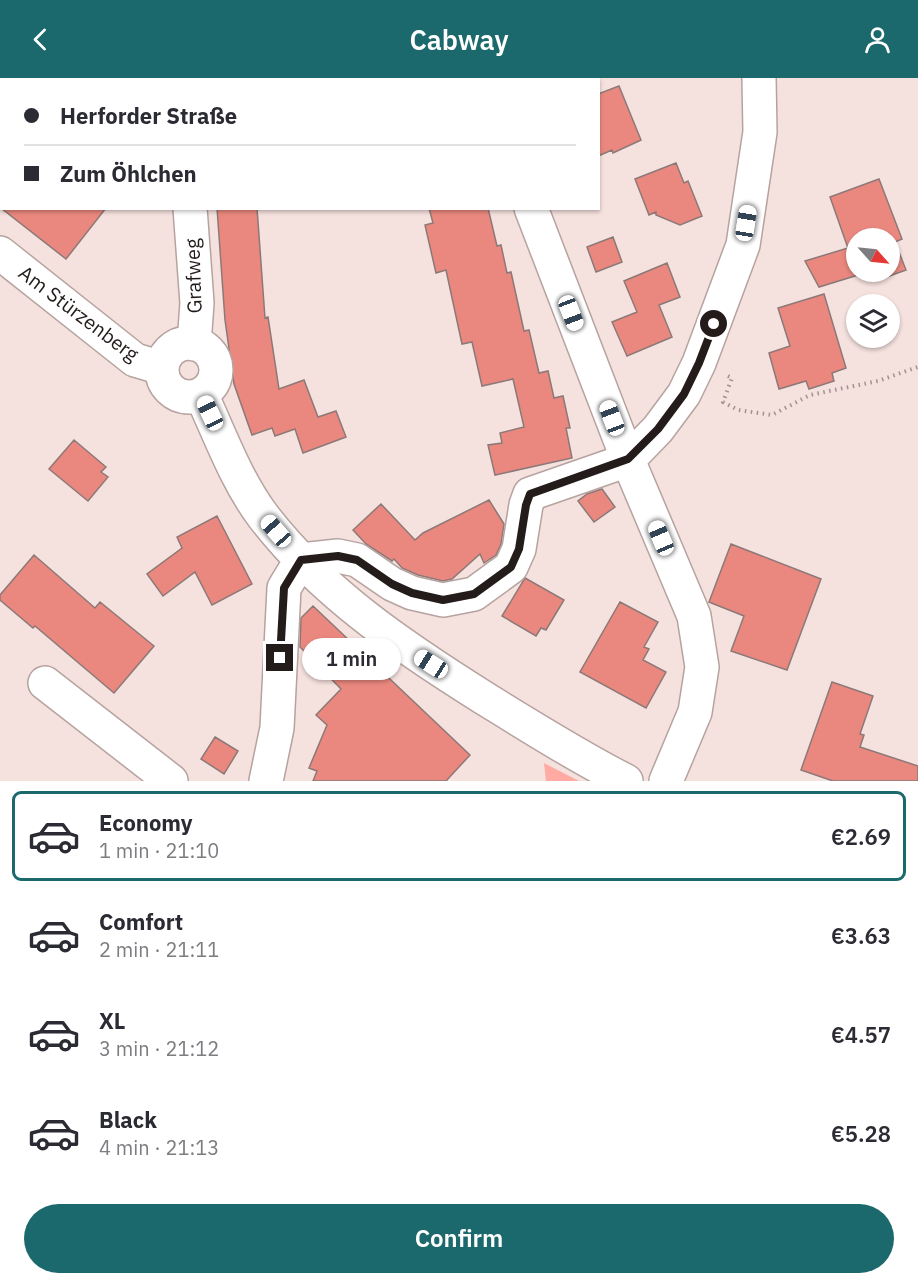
<!DOCTYPE html>
<html lang="en">
<head>
<meta charset="utf-8">
<style>
  body { margin:0; font-family:"IBM Plex Sans",sans-serif; background:#f7f7f7; color:#2b2b33; height:100vh; display:flex; flex-direction:column; font-size:22px; white-space:nowrap }
  * { box-sizing:border-box; margin:0 }
  p { font-size:20px; color:#7c7c81 }
  .icon { flex:none; width:33px; height:33px; fill:none; stroke:currentColor; stroke-width:2; stroke-linecap:round; stroke-linejoin:round }
  .map { position:relative; height:703px; overflow:hidden }
  .drawer { display:flex; flex-direction:column; background:#fff; flex:1 }
  .drawer>* { flex:none }
  .banner { position:absolute; left:0px; top:0px; width:600px; height:132px; box-shadow:0 2px 4px #0004; display:grid; align-content:center; height:132px; padding:0 24px; background:#fff }
  .needle { width:39px; rotate:117deg }
  .tools { position:absolute; left:846px; top:150px; display:grid; gap:12px }
  .tools a { display:grid; place-items:center; width:54px; height:54px; border-radius:50%; background:#fff; box-shadow:0 2px 4px #0004; font-size:30px }
  .end { position:absolute; width:27px; height:27px; margin:-14px; border:8px solid #231c1b; background:#fff; box-shadow:0 0 0 3px #fff }
  .from { border-radius:50% }
  .bubble { position:absolute; height:42px; border-radius:21px; background:#fff; box-shadow:0 2px 4px #0004; font-size:20px; font-weight:600; line-height:42px; text-align:center }
  .car { position:absolute; width:18px; height:36px; margin:-18px -9px; border-radius:8px; box-shadow:0 0 4px 2px #0007; background:linear-gradient(#fff 24%,#345 0 40%,#fff 0 76%,#345 0 86%,#fff 0) }
  .banner b { display:flex; align-items:center; gap:21px; height:57px; font-size:22px }
  .banner b+b { border-top:2px solid #e1e1e2 }
  .banner i { width:15px; height:15px; background:#2b2b33 }
  ul { padding:10px 0 0; list-style:none }
  li { display:flex; align-items:center; gap:18px; height:90px; margin:0 12px 9px; padding:0 12px; border:3px solid transparent; border-radius:9px }
  li div { flex:1 }
  li b { display:block; font-size:22px }
  li em { font-style:normal; font-weight:600 }
  li.active { border-color:#1c696d }
  li>.icon { width:54px; height:54px; stroke-width:1.5 }
  .button { display:flex; gap:12px; margin-top:auto; padding:12px 24px }
  .button a { flex:1; height:69px; border-radius:36px; background:#1c696d; color:#fff; font-size:24px; font-weight:600; line-height:69px; text-align:center }
  header { display:flex; justify-content:space-between; align-items:center; height:78px; padding:0 24px; background:#1c696d; color:#fff; font-size:27px; font-weight:600 }
  .map>svg:first-child { display:block }
</style>
</head>
<body>
<header><svg class="icon" aria-label="back" viewBox="0 0 24 24"><path d="M15 5l-7 7 7 7"/></svg>Cabway<svg class="icon" aria-label="person" viewBox="0 0 24 24"><circle cx="12" cy="8" r="4"/><path d="M4 21q1-7 8-7t8 7"/></svg></header>
<div class="map">
<svg width="918" height="703" viewBox="0 0 918 703">
  <rect width="100%" height="100%" fill="#f5e1de"/>
  <path fill="#ffaba3" d="M 544,685 L 579,703 L 546,703 Z"/>
  <path fill="#ea887f" stroke="#8c7977" stroke-width="1.5" d="M 619,8 L 641,62 L 613,75 L 612,72 L 598,78 L 598,16 Z
    M 676,85 L 684,105 L 688,103 L 702,138 L 680,147 L 656,137 L 656,134 L 649,137 L 635,101 Z
    M 879,101 L 902,161 L 895,164 L 906,192 L 884,200 L 878,194 L 890,194 L 890,160 L 856,160 L 856,194 L 868,194 L 819,209 L 805,183 L 848,170 L 830,119 Z
    M 1,130 L 106,130 L 66,181 Z
    M 217,130 L 257,130 L 265,240 L 268,239 L 279,311 L 304,302 L 318,339 L 336,333 L 346,359 L 303,375 L 295,351 L 275,358 L 272,350 L 252,357 L 234,306 L 225,242 Z
    M 429,130 L 488,130 L 497,168 L 501,167 L 507,195 L 511,194 L 524,253 L 529,252 L 539,295 L 548,293 L 554,320 L 563,318 L 570,350 L 566,350 L 572,380 L 495,397 L 488,367 L 502,365 L 500,355 L 524,349 L 513,301 L 482,308 L 472,264 L 462,266 L 446,192 L 436,195 L 425,147 L 433,145 Z
    M 613,159 L 622,184 L 596,194 L 587,169 Z
    M 667,185 L 680,219 L 659,227 L 672,259 L 627,278 L 612,244 L 637,234 L 624,203 Z
    M 824,216 L 846,290 L 832,295 L 834,303 L 809,311 L 806,303 L 779,311 L 769,275 L 790,268 L 778,230 Z
    M 74,362 L 106,389 L 101,394 L 108,399 L 88,423 L 49,391 Z
    M 602,411 L 615,429 L 594,444 L 578,423 L 587,416 Z
    M 489,422 L 504,446 L 501,466 L 496,477 L 484,485 L 480,476 L 452,501 L 443,503 L 418,497 L 402,490 L 394,481 L 392,483 L 366,466 L 353,452 L 381,426 L 415,462 L 423,455 Z
    M 217,438 L 252,506 L 212,527 L 195,494 L 163,518 L 147,496 L 182,470 L 177,459 Z
    M 731,466 L 821,501 L 787,592 L 731,573 L 744,538 L 709,524 Z
    M 34,477 L 95,530 L 100,524 L 154,568 L 114,615 L 35,548 L 33,550 L 0,522 L 0,517 Z
    M 525,500 L 564,522 L 546,552 L 541,550 L 536,558 L 502,538 Z
    M 620,524 L 658,544 L 644,569 L 649,571 L 643,582 L 666,594 L 646,630 L 580,594 Z
    M 313,528 L 470,677 L 446,703 L 313,703 L 317,693 L 309,690 L 327,647 L 316,637 L 341,611 L 300,569 L 301,540 Z
    M 832,604 L 873,618 L 860,656 L 864,657 L 860,669 L 918,688 L 918,703 L 833,703 L 801,692 Z
    M 215,659 L 238,673 L 224,696 L 201,681 Z"/>
  <g fill="none" stroke-linecap="round" stroke-linejoin="round">
    <defs>
      <path id="minor" d="M 180,0 L 180,2
        M 494,0 L 495,2
        M 190,130 L 197,225 L 194,266
        M 531,130 L 628,382 L 694,538 L 702,589 L 695,634 L 666,703
        M 0,175 L 135,282 L 162,290
        M162 292a27 27 0 1 1 54 0a27 27 0 1 1-54 0Z
        M 201,316 C 220,357 236,402 263,438 C 322,515 403,569 484,620 C 531,649 577,678 626,703
        M 45,605 L 171,703
        M 266,703 L 277,650 L 284,510 L 301,482 L 338,478 L 357,482 L 392,506 L 412,515 L 443,522 L 474,516 L 511,489 L 519,471 L 526,427 L 530,416 L 628,382 L 658,351 L 684,316 L 699,285 L 743,167 L 760,54 L 759,0"/>
    </defs>
    <use href="#minor" stroke="#b6a3a0" stroke-width="36"/>
    <path stroke="#a19290" stroke-width="4" stroke-dasharray="1.5 4.5" stroke-linecap="butt" d="M 728,298 L 732,300 L 723,324 L 738,332 L 772,337 L 810,317 L 878,303 L 918,289"/>
    <use href="#minor" stroke="#fff" stroke-width="33"/>
  </g>
  <g fill="none" stroke-linecap="round" stroke-linejoin="round">
    <path stroke="#231c1b" stroke-width="8" d="M 280,580 L 284,510 L 301,482 L 338,478 L 357,482 L 392,506 L 412,515 L 443,522 L 474,516 L 511,489 L 519,471 L 526,427 L 530,416 L 628,381 L 658,351 L 684,316 L 699,285 L 714,246"/>
  </g>
  <g text-anchor="middle" dominant-baseline="central" stroke-width="4.5" stroke-linejoin="round" paint-order="stroke">
    <g font-size="20" fill="#231c1b" stroke="#fff">
      <text transform="translate(193 198) rotate(-92)">Grafweg</text>
      <text transform="translate(79 235) rotate(37)">Am Stürzenberg</text>
    </g>
  </g>
</svg>
<div class="tools">
<a><svg class="needle" viewBox="-14 -14 28 28"><path d="M0-13l5 13h-10z" fill="#e53935"/><path d="M0 13l5-13h-10z" fill="#7c7c81"/></svg></a>
<a><svg class="icon" aria-label="layers" viewBox="0 0 24 24"><path d="M12 4l9 5-9 5-9-5zM3 14l9 5 9-5"/></svg></a>
</div>
<i class="end from" style="left:714px;top:246px"></i>
<i class="end" style="left:280px;top:580px"></i>
<div class="bubble" style="left:302px;top:560px;width:99px">1 min</div>
<i class="car" style="left:746px;top:145px;rotate:9deg"></i>
<i class="car" style="left:571px;top:235px;rotate:159deg"></i>
<i class="car" style="left:210px;top:335px;rotate:335deg"></i>
<i class="car" style="left:612px;top:340px;rotate:339deg"></i>
<i class="car" style="left:276px;top:453px;rotate:319deg"></i>
<i class="car" style="left:661px;top:460px;rotate:337deg"></i>
<i class="car" style="left:431px;top:586px;rotate:302deg"></i>
<div class="banner">
<b><i class="from"></i>Herforder Straße</b>
<b><i></i>Zum Öhlchen</b>
</div>
</div>
<section class="drawer">
<ul>
<li class="active"><svg class="icon" aria-label="car" viewBox="0 0 24 24"><path d="M5 17H2v-5l4-1 3-4h7l3 4 3 1v5h-3M9 17h6M6 11h13"/><circle cx="7" cy="17" r="2"/><circle cx="17" cy="17" r="2"/></svg><div><b>Economy</b><p>1 min · 21:10</p></div><em>€2.69</em></li>
<li><svg class="icon" aria-label="car" viewBox="0 0 24 24"><path d="M5 17H2v-5l4-1 3-4h7l3 4 3 1v5h-3M9 17h6M6 11h13"/><circle cx="7" cy="17" r="2"/><circle cx="17" cy="17" r="2"/></svg><div><b>Comfort</b><p>2 min · 21:11</p></div><em>€3.63</em></li>
<li><svg class="icon" aria-label="car" viewBox="0 0 24 24"><path d="M5 17H2v-5l4-1 3-4h7l3 4 3 1v5h-3M9 17h6M6 11h13"/><circle cx="7" cy="17" r="2"/><circle cx="17" cy="17" r="2"/></svg><div><b>XL</b><p>3 min · 21:12</p></div><em>€4.57</em></li>
<li><svg class="icon" aria-label="car" viewBox="0 0 24 24"><path d="M5 17H2v-5l4-1 3-4h7l3 4 3 1v5h-3M9 17h6M6 11h13"/><circle cx="7" cy="17" r="2"/><circle cx="17" cy="17" r="2"/></svg><div><b>Black</b><p>4 min · 21:13</p></div><em>€5.28</em></li>
</ul>
<div class="button"><a>Confirm</a></div>
</section>
</body>
</html>
